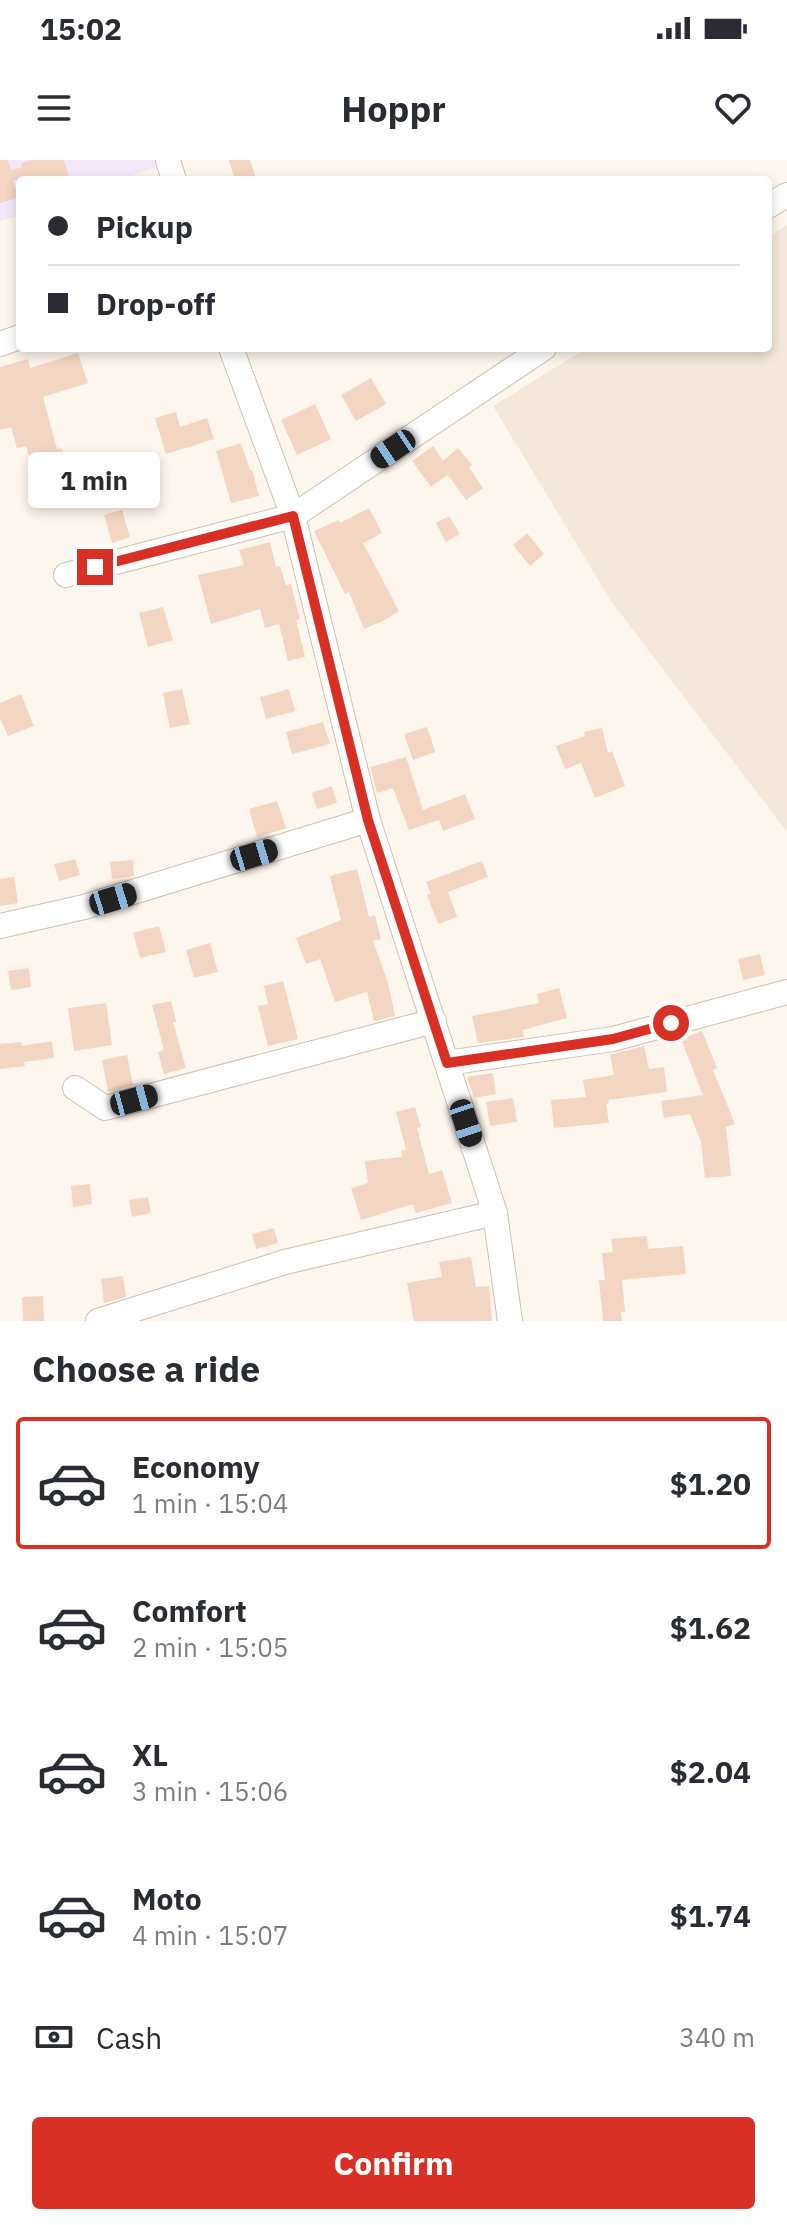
<!DOCTYPE html>
<html lang="en">
<head>
<meta charset="utf-8">
<style>
  body { margin:0; font-family:"IBM Plex Sans",sans-serif; background:#f2f2f3; color:#2b2b33; height:100vh; display:flex; flex-direction:column; font-size:30px; white-space:nowrap }
  * { box-sizing:border-box; margin:0 }
  p { font-size:26px; color:#7c7c81 }
  .icon { flex:none; width:44px; height:44px; fill:none; stroke:currentColor; stroke-width:2; stroke-linecap:round; stroke-linejoin:round }
  .map { position:relative; height:1161px; overflow:hidden }
  .drawer { display:flex; flex-direction:column; background:#fff; flex:1 }
  .drawer>* { flex:none }
  .guide { position:absolute; left:16px; top:16px; width:756px; height:176px; border-radius:8px; box-shadow:0 4px 12px #0003; display:grid; align-content:center; height:176px; padding:0 32px; background:#fff }
  .end { position:absolute; width:36px; height:36px; margin:-18px; border:10px solid #d93025; background:#fff; box-shadow:0 0 0 4px #fff }
  .from { border-radius:50% }
  .bubble { position:absolute; height:56px; border-radius:8px; background:#fff; box-shadow:0 4px 12px #0003; font-size:26px; font-weight:800; line-height:56px; text-align:center }
  .car { position:absolute; width:24px; height:48px; margin:-24px -12px; border-radius:10px; box-shadow:0 0 6px 2px #0007; background:linear-gradient(#222 24%,#8ab4d8 0 40%,#222 0 76%,#8ab4d8 0 86%,#222 0) }
  .guide b { display:flex; align-items:center; gap:28px; height:76px; font-size:30px }
  .guide b+b { border-top:2px solid #e1e1e2 }
  .guide i { width:20px; height:20px; background:#2b2b33 }
  ul { padding:0; list-style:none }
  li { display:flex; align-items:center; gap:24px; height:132px; margin:0 16px 12px; padding:0 16px; border:4px solid transparent; border-radius:8px }
  li div { flex:1 }
  li b { display:block; font-size:30px }
  li em { font-style:normal; font-weight:800 }
  li.selected { border-color:#d93025 }
  li>.icon { width:72px; height:72px; stroke-width:1.5 }
  h2 { padding:0 32px; font-size:36px; line-height:96px }
  .pay { display:flex; align-items:center; gap:20px; height:88px; padding:0 32px; font-size:30px }
  .pay p { margin-inline-start:auto }
  .primary-button { display:flex; gap:16px; margin-top:auto; padding:16px 32px }
  .primary-button a { flex:1; height:92px; border-radius:8px; background:#d93025; color:#fff; font-size:32px; font-weight:800; line-height:92px; text-align:center }
  .status { display:flex; justify-content:space-between; align-items:center; height:56px; padding:0 40px; background:#fff; direction:ltr }
  .status svg { height:22px; fill:currentColor }
  header { display:flex; justify-content:space-between; align-items:center; height:104px; padding:0 32px; background:#fff; font-size:36px; font-weight:800 }
  .map>svg:first-child { display:block }
</style>
</head>
<body>
<div class="status"><b>15:02</b><svg viewBox="0 0 49 12"><path d="M0 12V9h3v3zM5 12V6h3v6zM10 12V3h3v9zM15 12V0h3v12zM26 1h20v11H26zM47 4h2v5h-2z"/></svg></div>
<header><svg class="icon" aria-label="menu" viewBox="0 0 24 24"><path d="M4 6h16M4 12h16M4 18h16"/></svg>Hoppr<svg class="icon" aria-label="heart" viewBox="0 0 24 24"><path d="M12 20l-8-8c-3-5 5-10 8-4 3-6 11-1 8 4z"/></svg></header>
<div class="map">
<svg width="787" height="1161" viewBox="0 0 787 1161">
  <rect width="100%" height="100%" fill="#fdf6ec"/>
  <path fill="#f5e8da" d="M 787,65 L 787,672 L 611,441 L 493,246 L 587,188 L 768,188 L 768,77 Z"/>
  <path fill="#f3e8fa" d="M 0,0 L 155,0 L 157,7 L 119,20 L 20,20 L 20,55 L 0,61 Z"/>
  <path fill="#f3d5c3" d="M 0,0 L 8,0 L 11,10 L 22,7 L 21,3 L 33,0 L 64,0 L 70,20 L 13,20 L 18,38 L 0,43 Z
    M 229,0 L 250,0 L 257,20 L 235,20 Z
    M 78,193 L 88,223 L 43,237 L 57,289 L 61,288 L 66,304 L 34,313 L 26,286 L 17,288 L 11,267 L 0,270 L 0,207 L 28,199 L 30,208 Z
    M 371,218 L 386,244 L 356,261 L 341,235 Z
    M 315,244 L 331,279 L 297,295 L 281,260 Z
    M 176,252 L 180,267 L 207,258 L 214,279 L 166,294 L 155,258 Z
    M 241,283 L 250,310 L 252,310 L 259,336 L 231,343 L 216,291 Z
    M 433,286 L 443,301 L 458,288 L 472,305 L 469,307 L 483,328 L 466,340 L 448,315 L 431,327 L 412,301 Z
    M 369,348 L 382,373 L 363,383 L 399,451 L 385,460 L 364,469 L 349,432 L 345,434 L 314,371 L 339,360 L 340,363 Z
    M 122,350 L 130,377 L 112,383 L 104,355 Z
    M 449,356 L 460,374 L 446,382 L 436,363 Z
    M 527,373 L 544,394 L 530,406 L 513,385 Z
    M 270,382 L 276,407 L 280,406 L 286,425 L 291,424 L 300,459 L 296,460 L 305,497 L 288,501 L 279,464 L 265,468 L 260,449 L 211,464 L 198,415 L 244,405 L 239,390 Z
    M 163,447 L 173,480 L 148,487 L 139,453 Z
    M 182,529 L 190,564 L 170,568 L 163,533 Z
    M 289,529 L 295,551 L 266,559 L 260,537 Z
    M 21,534 L 34,566 L 8,576 L 0,558 L 0,543 Z
    M 323,562 L 330,584 L 292,594 L 286,572 Z
    M 427,567 L 435,592 L 413,600 L 404,574 Z
    M 602,568 L 608,593 L 612,591 L 625,626 L 595,638 L 581,603 L 565,609 L 556,586 L 585,576 L 584,572 Z
    M 406,597 L 423,650 L 465,634 L 475,659 L 443,671 L 439,660 L 409,670 L 393,628 L 377,633 L 370,607 Z
    M 332,626 L 337,643 L 317,649 L 312,633 Z
    M 277,641 L 286,668 L 257,677 L 249,649 Z
    M 75,699 L 80,715 L 59,721 L 54,704 Z
    M 133,700 L 134,716 L 112,719 L 110,702 Z
    M 482,701 L 488,717 L 448,732 L 457,757 L 438,764 L 427,735 L 431,734 L 426,722 Z
    M 357,709 L 369,757 L 375,755 L 381,779 L 373,781 L 388,823 L 395,856 L 374,861 L 367,832 L 335,842 L 320,799 L 306,804 L 296,778 L 341,760 L 330,716 Z
    M 14,717 L 18,743 L 0,746 L 0,719 Z
    M 159,766 L 166,792 L 140,798 L 133,773 Z
    M 210,783 L 218,812 L 194,818 L 186,790 Z
    M 760,794 L 765,815 L 743,820 L 738,799 Z
    M 29,808 L 31,827 L 11,830 L 8,811 Z
    M 283,821 L 298,879 L 268,886 L 258,846 L 268,844 L 264,826 Z
    M 559,828 L 567,858 L 523,870 L 524,877 L 478,883 L 472,856 L 539,843 L 537,834 Z
    M 171,841 L 176,862 L 173,862 L 186,908 L 164,914 L 158,892 L 164,890 L 152,845 Z
    M 106,843 L 112,885 L 74,891 L 68,848 Z
    M 702,871 L 717,908 L 713,910 L 735,964 L 726,967 L 731,1016 L 705,1018 L 701,982 L 690,954 L 664,958 L 661,941 L 703,935 L 681,879 Z
    M 52,881 L 54,898 L 24,902 L 25,906 L 0,909 L 0,884 L 21,882 L 22,886 Z
    M 644,886 L 649,909 L 664,907 L 667,932 L 608,940 L 609,943 L 606,944 L 609,963 L 554,968 L 551,940 L 586,937 L 583,920 L 614,915 L 610,895 Z
    M 127,895 L 133,925 L 108,932 L 102,900 Z
    M 493,913 L 496,934 L 474,938 L 467,917 Z
    M 513,938 L 517,962 L 490,966 L 486,942 Z
    M 415,947 L 421,967 L 417,968 L 429,1014 L 442,1010 L 452,1043 L 416,1053 L 413,1044 L 361,1060 L 351,1028 L 368,1023 L 365,1001 L 402,997 L 401,991 L 406,989 L 396,952 Z
    M 90,1024 L 92,1044 L 73,1047 L 71,1026 Z
    M 148,1037 L 151,1053 L 132,1057 L 129,1040 Z
    M 274,1068 L 278,1083 L 256,1089 L 252,1074 Z
    M 647,1076 L 648,1089 L 683,1086 L 686,1114 L 622,1120 L 625,1152 L 621,1152 L 622,1161 L 603,1161 L 599,1120 L 605,1120 L 602,1093 L 613,1092 L 611,1079 Z
    M 471,1097 L 476,1127 L 489,1126 L 492,1161 L 414,1161 L 407,1123 L 442,1117 L 439,1102 Z
    M 123,1116 L 126,1137 L 104,1143 L 101,1119 Z
    M 43,1136 L 44,1161 L 23,1161 L 22,1137 Z"/>
  <g fill="none" stroke-linecap="round" stroke-linejoin="round">
    <defs>
      <path id="minor" d="M 168,0 L 174,20
        M 768,46 L 787,35
        M 0,184 L 20,177
        M 231,188 L 293,356 L 368,660 L 495,1053 L 510,1161
        M 66,415 L 293,356 L 544,188
        M 0,766 L 84,747 L 368,660
        M 447,903 L 613,879 L 787,832
        M 75,928 L 105,948 L 434,861
        M 98,1161 L 285,1102 L 495,1053"/>
    </defs>
    <use href="#minor" stroke="#d1beb0" stroke-width="26"/>
    <use href="#minor" stroke="#fff" stroke-width="24"/>
  </g>
  <g fill="none" stroke-linecap="round" stroke-linejoin="round">
    <path stroke="#d93025" stroke-width="10" d="M 95,407 L 293,356 L 368,660 L 447,903 L 613,879 L 671,863"/>
  </g>
</svg>
<i class="end from" style="left:671px;top:863px"></i>
<i class="end" style="left:95px;top:407px"></i>
<div class="bubble" style="left:28px;top:292px;width:132px">1 min</div>
<i class="car" style="left:393px;top:289px;rotate:236deg"></i>
<i class="car" style="left:254px;top:695px;rotate:73deg"></i>
<i class="car" style="left:113px;top:739px;rotate:73deg"></i>
<i class="car" style="left:134px;top:940px;rotate:75deg"></i>
<i class="car" style="left:466px;top:963px;rotate:162deg"></i>
<div class="guide">
<b><i class="from"></i>Pickup</b>
<b><i></i>Drop-off</b>
</div>
</div>
<section class="drawer">
<h2>Choose a ride</h2>
<ul>
<li class="selected"><svg class="icon" aria-label="car" viewBox="0 0 24 24"><path d="M5 17H2v-5l4-1 3-4h7l3 4 3 1v5h-3M9 17h6M6 11h13"/><circle cx="7" cy="17" r="2"/><circle cx="17" cy="17" r="2"/></svg><div><b>Economy</b><p>1 min · 15:04</p></div><em>$1.20</em></li>
<li><svg class="icon" aria-label="car" viewBox="0 0 24 24"><path d="M5 17H2v-5l4-1 3-4h7l3 4 3 1v5h-3M9 17h6M6 11h13"/><circle cx="7" cy="17" r="2"/><circle cx="17" cy="17" r="2"/></svg><div><b>Comfort</b><p>2 min · 15:05</p></div><em>$1.62</em></li>
<li><svg class="icon" aria-label="car" viewBox="0 0 24 24"><path d="M5 17H2v-5l4-1 3-4h7l3 4 3 1v5h-3M9 17h6M6 11h13"/><circle cx="7" cy="17" r="2"/><circle cx="17" cy="17" r="2"/></svg><div><b>XL</b><p>3 min · 15:06</p></div><em>$2.04</em></li>
<li><svg class="icon" aria-label="car" viewBox="0 0 24 24"><path d="M5 17H2v-5l4-1 3-4h7l3 4 3 1v5h-3M9 17h6M6 11h13"/><circle cx="7" cy="17" r="2"/><circle cx="17" cy="17" r="2"/></svg><div><b>Moto</b><p>4 min · 15:07</p></div><em>$1.74</em></li>
</ul>
<div class="pay"><svg class="icon" aria-label="cash" viewBox="0 0 24 24"><path d="M3 7h18v10H3z"/><circle cx="12" cy="12" r="2"/></svg>Cash<p>340 m</p></div>
<div class="primary-button"><a>Confirm</a></div>
</section>
</body>
</html>
